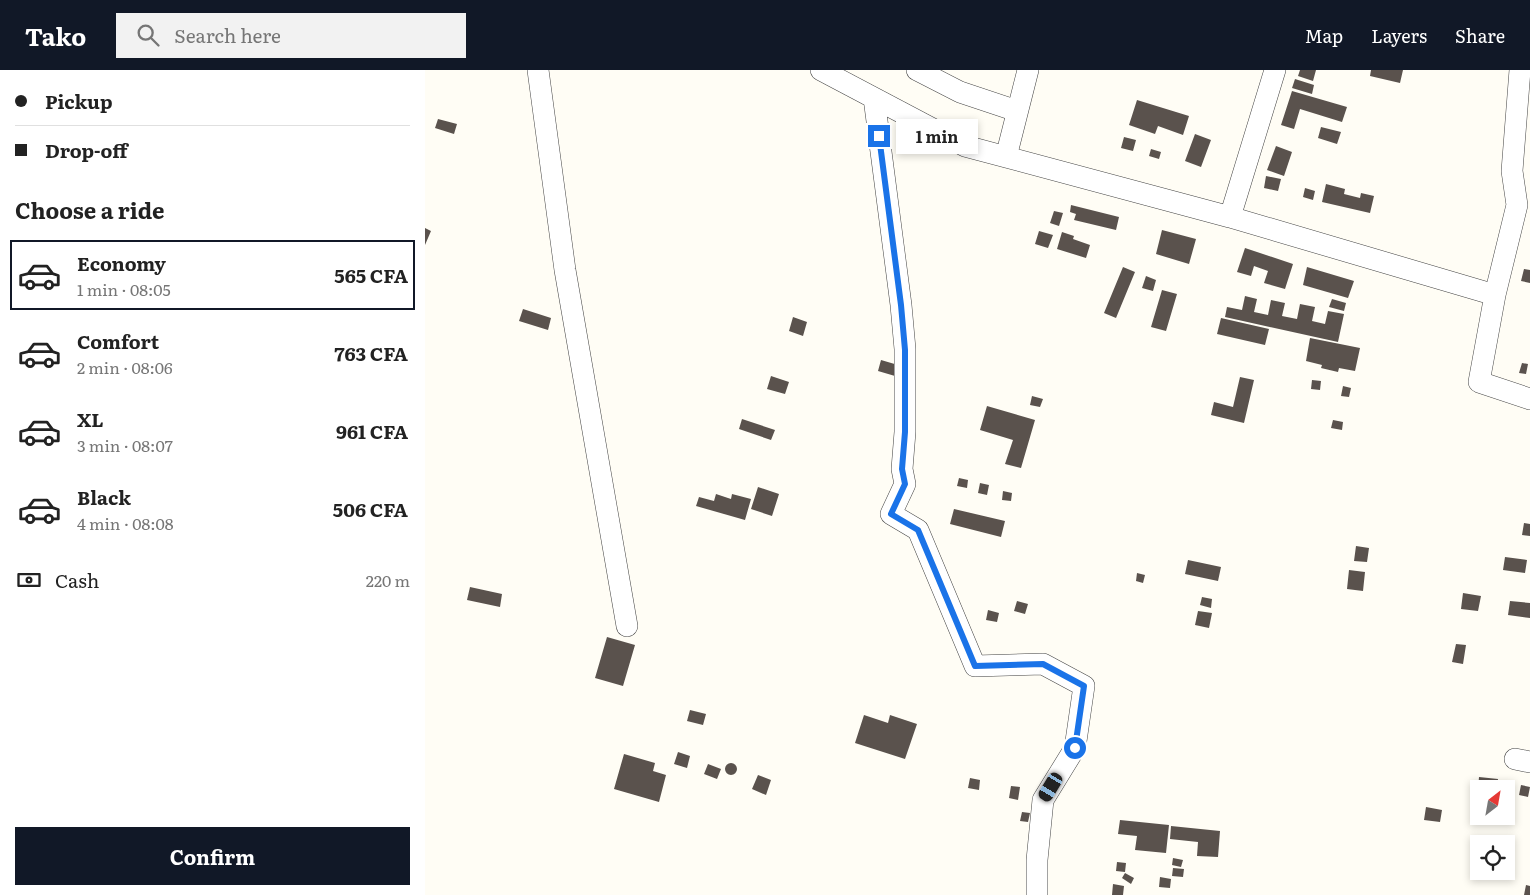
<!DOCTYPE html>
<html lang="en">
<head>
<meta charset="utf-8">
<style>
  body { margin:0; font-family:Literata,serif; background:#f2f2f2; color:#222; height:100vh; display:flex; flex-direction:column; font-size:19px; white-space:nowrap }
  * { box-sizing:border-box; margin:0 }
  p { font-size:16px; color:#767676 }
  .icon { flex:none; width:28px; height:28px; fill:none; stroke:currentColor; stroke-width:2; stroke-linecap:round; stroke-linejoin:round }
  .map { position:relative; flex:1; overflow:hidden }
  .details { display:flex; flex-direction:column; background:#fff; width:425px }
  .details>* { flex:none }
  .banner { display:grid; align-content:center; height:110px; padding:0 15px; background:#fff }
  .needle { width:32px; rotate:31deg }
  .buttons { position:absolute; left:1045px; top:710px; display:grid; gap:10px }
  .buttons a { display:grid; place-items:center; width:45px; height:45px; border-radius:0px; background:#fff; box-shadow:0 2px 8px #0003; font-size:25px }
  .end { position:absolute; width:22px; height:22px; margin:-11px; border:6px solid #1a73e8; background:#fff; box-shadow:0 0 0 2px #fff }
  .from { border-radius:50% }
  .bubble { position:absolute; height:35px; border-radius:0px; background:#fff; box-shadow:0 2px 8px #0003; font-size:16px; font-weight:700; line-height:35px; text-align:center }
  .car { position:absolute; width:15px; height:30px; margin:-15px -8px; border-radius:6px; box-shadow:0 0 4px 1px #0007; background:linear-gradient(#222 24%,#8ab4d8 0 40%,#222 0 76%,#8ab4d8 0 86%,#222 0) }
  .banner b { display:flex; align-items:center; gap:18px; height:48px; font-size:19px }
  .banner b+b { border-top:1px solid #e0e0e0 }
  .banner i { width:12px; height:12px; background:#222 }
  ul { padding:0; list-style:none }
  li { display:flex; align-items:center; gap:15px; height:70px; margin:0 10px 8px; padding:0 5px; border:2px solid transparent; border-radius:0px }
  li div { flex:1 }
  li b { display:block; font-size:19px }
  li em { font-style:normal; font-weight:700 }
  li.current { border-color:#111827 }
  li>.icon { width:45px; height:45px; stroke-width:1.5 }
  h2 { padding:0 15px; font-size:22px; line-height:60px }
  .pay { display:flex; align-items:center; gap:12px; height:55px; padding:0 15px; font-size:19px }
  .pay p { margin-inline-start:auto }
  .cta { display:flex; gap:10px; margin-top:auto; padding:10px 15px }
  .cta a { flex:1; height:58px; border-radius:0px; background:#111827; color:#fff; font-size:20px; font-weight:700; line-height:58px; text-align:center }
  header { display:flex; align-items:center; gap:30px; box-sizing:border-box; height:70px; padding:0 25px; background:#111827; color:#fff }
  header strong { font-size:24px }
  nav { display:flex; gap:28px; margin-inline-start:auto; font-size:18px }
  .search { width:350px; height:45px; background:#f2f2f2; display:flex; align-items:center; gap:12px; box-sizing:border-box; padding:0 18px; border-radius:0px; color:#767676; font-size:19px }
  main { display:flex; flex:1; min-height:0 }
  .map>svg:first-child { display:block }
</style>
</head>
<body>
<header>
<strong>Tako</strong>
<div class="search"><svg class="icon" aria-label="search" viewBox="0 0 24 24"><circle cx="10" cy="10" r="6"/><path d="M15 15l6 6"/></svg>Search here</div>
<nav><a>Map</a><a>Layers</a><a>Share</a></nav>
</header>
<main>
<section class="details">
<div class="banner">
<b><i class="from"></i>Pickup</b>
<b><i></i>Drop-off</b>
</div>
<h2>Choose a ride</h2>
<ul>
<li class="current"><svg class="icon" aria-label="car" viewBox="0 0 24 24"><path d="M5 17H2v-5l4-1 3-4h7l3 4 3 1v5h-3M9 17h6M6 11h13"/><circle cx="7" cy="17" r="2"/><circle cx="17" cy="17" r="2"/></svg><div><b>Economy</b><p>1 min · 08:05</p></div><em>565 CFA</em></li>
<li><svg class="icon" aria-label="car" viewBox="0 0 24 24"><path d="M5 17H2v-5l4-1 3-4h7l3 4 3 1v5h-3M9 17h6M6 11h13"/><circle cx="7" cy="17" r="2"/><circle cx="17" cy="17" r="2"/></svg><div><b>Comfort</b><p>2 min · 08:06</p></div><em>763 CFA</em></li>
<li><svg class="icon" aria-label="car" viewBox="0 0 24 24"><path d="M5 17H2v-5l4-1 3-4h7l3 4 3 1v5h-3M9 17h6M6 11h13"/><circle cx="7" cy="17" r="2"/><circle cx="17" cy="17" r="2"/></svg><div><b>XL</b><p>3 min · 08:07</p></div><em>961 CFA</em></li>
<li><svg class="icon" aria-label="car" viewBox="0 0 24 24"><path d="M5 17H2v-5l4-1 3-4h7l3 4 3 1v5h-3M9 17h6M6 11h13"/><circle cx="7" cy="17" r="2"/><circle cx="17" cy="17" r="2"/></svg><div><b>Black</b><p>4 min · 08:08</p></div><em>506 CFA</em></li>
</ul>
<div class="pay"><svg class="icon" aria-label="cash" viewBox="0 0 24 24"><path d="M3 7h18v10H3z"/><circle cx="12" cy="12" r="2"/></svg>Cash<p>220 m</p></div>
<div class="cta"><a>Confirm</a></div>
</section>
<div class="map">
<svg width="1105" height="825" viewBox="0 0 1105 825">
  <rect width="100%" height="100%" fill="#fffdf5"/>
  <path fill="#5a524d" d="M 875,0 L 891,0 L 888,11 L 873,6 Z
    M 946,0 L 978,0 L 975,13 L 945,6 Z
    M 870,9 L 889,15 L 887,24 L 867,18 Z
    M 867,21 L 922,37 L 917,52 L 875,39 L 869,59 L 856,55 Z
    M 712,30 L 764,46 L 758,65 L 733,56 L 730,64 L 704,55 Z
    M 13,49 L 32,54 L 29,64 L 10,58 Z
    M 896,57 L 916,62 L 912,74 L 893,68 Z
    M 770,64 L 786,70 L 776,97 L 760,91 Z
    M 699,67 L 711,70 L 708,81 L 696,78 Z
    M 851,76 L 867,82 L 859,106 L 842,100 Z
    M 726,79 L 736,82 L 734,89 L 724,86 Z
    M 841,106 L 856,109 L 853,121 L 839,118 Z
    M 901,114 L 920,119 L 919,124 L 935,128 L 936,123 L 949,126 L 945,143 L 897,132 Z
    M 880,118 L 890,121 L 888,130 L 878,127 Z
    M 646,135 L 694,147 L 691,160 L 649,150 L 651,144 L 645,142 Z
    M 629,141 L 638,143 L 634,156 L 625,153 Z
    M 0,158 L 6,161 L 0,175 Z
    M 737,160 L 771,169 L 764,194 L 731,184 Z
    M 614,161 L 628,165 L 623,178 L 610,174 Z
    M 637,162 L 649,166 L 648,169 L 665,175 L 661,188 L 632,179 Z
    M 820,178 L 868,194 L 860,219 L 839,213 L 843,201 L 829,196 L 826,206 L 812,202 Z
    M 698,197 L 710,202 L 691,248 L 679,243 Z
    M 882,197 L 929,211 L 923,228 L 878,215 Z
    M 1099,199 L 1105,200 L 1105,213 L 1096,211 Z
    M 721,206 L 731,210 L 728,221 L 717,218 Z
    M 737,220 L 752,224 L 741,261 L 726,257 Z
    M 820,226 L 832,229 L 829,242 L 843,245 L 846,230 L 860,233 L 857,246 L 872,249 L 875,234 L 890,237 L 887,251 L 900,254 L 903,241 L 919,244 L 913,272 L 800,247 L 802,237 L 817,240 Z
    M 907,229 L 921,233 L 919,241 L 904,237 Z
    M 98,239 L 126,248 L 123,260 L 94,251 Z
    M 368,247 L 382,252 L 378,266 L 364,261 Z
    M 796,248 L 844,259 L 840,275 L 792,264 Z
    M 885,268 L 935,278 L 930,301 L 914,298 L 913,302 L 896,298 L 897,295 L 881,291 Z
    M 456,290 L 473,295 L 470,306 L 453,301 Z
    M 1097,293 L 1103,294 L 1101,304 L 1094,303 Z
    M 346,306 L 364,312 L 360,324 L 342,319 Z
    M 815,307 L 829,310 L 819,353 L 786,345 L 789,332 L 808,337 Z
    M 887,310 L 896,311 L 895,320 L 886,319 Z
    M 918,316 L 926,318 L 924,327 L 916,326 Z
    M 607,326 L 618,329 L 615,337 L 605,335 Z
    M 562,336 L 610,350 L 596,398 L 580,394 L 588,370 L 555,360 Z
    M 317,349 L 350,360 L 346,370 L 314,359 Z
    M 908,350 L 918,352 L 917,360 L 906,358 Z
    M 534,408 L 543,410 L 542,418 L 532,416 Z
    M 555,413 L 564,415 L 562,425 L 553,423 Z
    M 333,417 L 354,424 L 347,446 L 326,439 Z
    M 578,421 L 587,423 L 586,431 L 577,430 Z
    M 291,424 L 306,429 L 307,424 L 326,429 L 320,450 L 271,436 L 274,427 L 289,431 Z
    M 529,439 L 580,451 L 576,467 L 525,454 Z
    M 1099,453 L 1105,454 L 1105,466 L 1097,465 Z
    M 931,476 L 944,478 L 942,492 L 929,491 Z
    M 1080,487 L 1102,490 L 1100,503 L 1078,500 Z
    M 763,490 L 796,497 L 793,511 L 760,504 Z
    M 924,500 L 940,502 L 938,521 L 922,519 Z
    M 712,503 L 720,505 L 718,513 L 711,511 Z
    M 45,517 L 77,524 L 75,537 L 42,530 Z
    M 1038,523 L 1056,526 L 1053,541 L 1036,539 Z
    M 777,527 L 787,529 L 786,538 L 775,535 Z
    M 592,531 L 603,534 L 600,544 L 589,541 Z
    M 1085,531 L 1105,533 L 1105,548 L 1083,545 Z
    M 563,540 L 574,543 L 572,552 L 561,550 Z
    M 773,541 L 787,543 L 784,558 L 770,555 Z
    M 182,567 L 210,575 L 198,616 L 170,608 Z
    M 1031,574 L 1041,575 L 1038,594 L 1027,592 Z
    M 265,640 L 281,644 L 278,655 L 262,651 Z
    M 439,645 L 463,653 L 465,645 L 492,654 L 480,689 L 430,673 Z
    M 253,682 L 265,686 L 262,698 L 249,694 Z
    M 199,684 L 230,693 L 228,701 L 241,705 L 234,732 L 189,719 Z
    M300 699a6 6 0 1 1 12 0a6 6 0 1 1-12 0Z
    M 283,694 L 296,699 L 292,709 L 279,704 Z
    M 333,705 L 346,710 L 341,725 L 327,719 Z
    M 1054,707 L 1073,709 L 1072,719 L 1053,719 Z
    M 545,708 L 555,710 L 554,720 L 543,718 Z
    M 1096,715 L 1105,717 L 1103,727 L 1094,725 Z
    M 586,716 L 595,717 L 593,730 L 584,728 Z
    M 1001,737 L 1017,740 L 1015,752 L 999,750 Z
    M 597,742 L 605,743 L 603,752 L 595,751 Z
    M 695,750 L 744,755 L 741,783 L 710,780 L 712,766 L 693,764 Z
    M 746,756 L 795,761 L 793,787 L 772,786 L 773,772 L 745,769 Z
    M 748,788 L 758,790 L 756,797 L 747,795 Z
    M 692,792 L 701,793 L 700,802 L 691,801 Z
    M 748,798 L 759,799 L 758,807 L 747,806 Z
    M 700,803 L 709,808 L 706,814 L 697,808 Z
    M 735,807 L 746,809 L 745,818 L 734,817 Z
    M 688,814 L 699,816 L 698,825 L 687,825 Z
    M 1101,815 L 1105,816 L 1105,825 L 1099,825 Z"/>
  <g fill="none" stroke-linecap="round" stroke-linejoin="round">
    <defs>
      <path id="minor" d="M 113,0 L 140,200 L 202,556
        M 396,0 L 540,76 L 805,147 L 1070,225 L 1054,312 L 1105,329
        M 492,0 L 535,22 L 592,41
        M 449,28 L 476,235 L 480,279 L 480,362 L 477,399 L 480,414 L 466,444 L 493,460 L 550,596 L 618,594 L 659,616 L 650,678 L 618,730 L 612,790 L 612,825
        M 581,87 L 603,0
        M 805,147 L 850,0
        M 1070,225 L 1092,135 L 1087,101 L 1095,0
        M 1090,689 L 1105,692"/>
    </defs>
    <use href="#minor" stroke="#444" stroke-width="22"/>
    <use href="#minor" stroke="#fff" stroke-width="21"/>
  </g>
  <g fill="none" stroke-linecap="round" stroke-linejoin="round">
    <path stroke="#1a73e8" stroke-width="6" d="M 454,66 L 476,235 L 480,280 L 480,362 L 477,399 L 480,414 L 466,444 L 493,460 L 550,596 L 618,594 L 659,616 L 650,678"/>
  </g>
</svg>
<div class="buttons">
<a><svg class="needle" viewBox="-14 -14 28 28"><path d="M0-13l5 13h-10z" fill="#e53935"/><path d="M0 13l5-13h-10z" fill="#767676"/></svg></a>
<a><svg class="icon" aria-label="locate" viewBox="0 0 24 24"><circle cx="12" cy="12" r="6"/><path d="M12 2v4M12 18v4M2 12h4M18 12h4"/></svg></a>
</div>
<i class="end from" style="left:650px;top:678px"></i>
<i class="end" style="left:454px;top:66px"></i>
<div class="bubble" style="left:471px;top:49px;width:82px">1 min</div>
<i class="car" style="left:626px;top:717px;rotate:211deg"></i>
</div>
</main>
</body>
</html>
